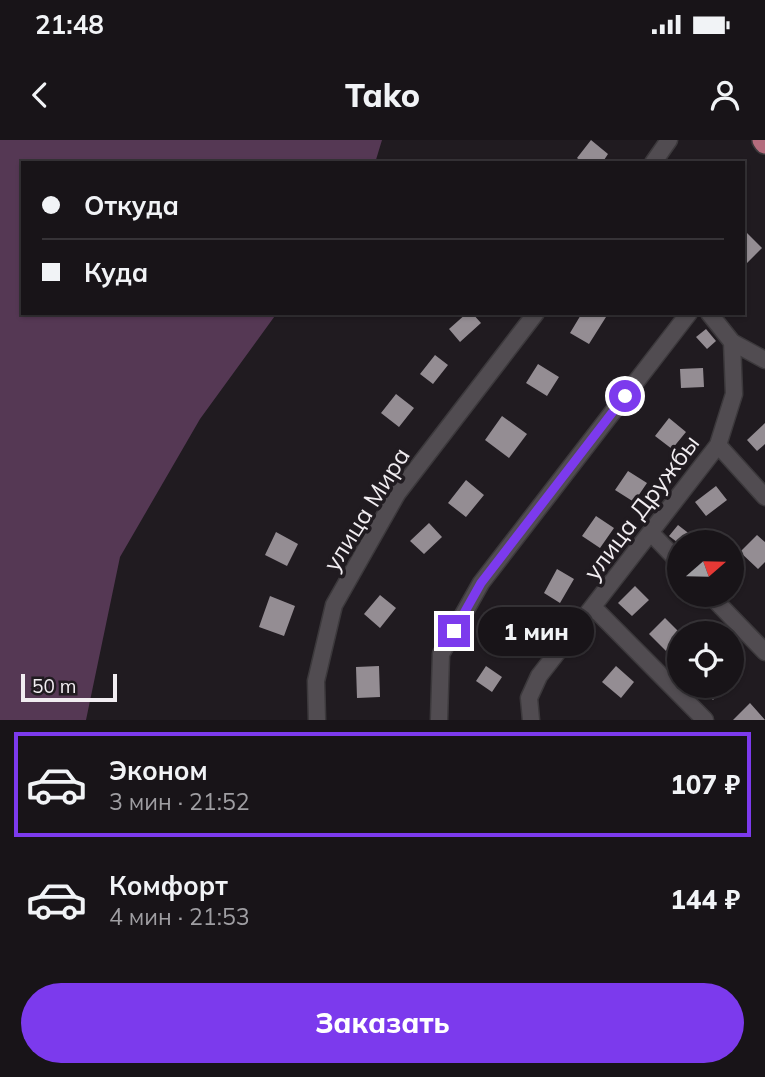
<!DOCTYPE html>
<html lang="ru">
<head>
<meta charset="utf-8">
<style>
  body { margin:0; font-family:Mulish,sans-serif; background:#211d21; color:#f1f3f6; height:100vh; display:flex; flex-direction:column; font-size:26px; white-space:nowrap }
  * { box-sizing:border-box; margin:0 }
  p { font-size:23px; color:#9f9ea2 }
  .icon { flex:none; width:38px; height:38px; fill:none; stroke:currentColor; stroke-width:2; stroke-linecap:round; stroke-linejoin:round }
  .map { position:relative; height:580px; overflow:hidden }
  .panel { display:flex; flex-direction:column; background:#181418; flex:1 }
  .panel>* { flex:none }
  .top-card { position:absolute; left:21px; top:21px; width:724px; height:154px; border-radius:0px; box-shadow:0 2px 5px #0004,0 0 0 2px #363337; display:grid; align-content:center; height:154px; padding:0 21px; background:#181418 }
  .needle { width:46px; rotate:70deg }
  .controls { position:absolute; left:667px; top:390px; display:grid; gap:14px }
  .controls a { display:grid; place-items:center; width:77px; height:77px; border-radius:50%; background:#181418; box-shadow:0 2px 5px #0004,0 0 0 2px #363337; font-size:35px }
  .scale { position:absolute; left:21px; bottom:18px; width:96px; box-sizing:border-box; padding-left:7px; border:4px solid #f1edf1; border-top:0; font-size:19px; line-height:24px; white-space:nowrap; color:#f1edf1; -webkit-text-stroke:5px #201b20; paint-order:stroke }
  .end { position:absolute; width:32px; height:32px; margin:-16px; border:9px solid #7c3aed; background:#fff; box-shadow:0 0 0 4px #fff }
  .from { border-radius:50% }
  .bubble { position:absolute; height:49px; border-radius:24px; background:#181418; box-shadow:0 2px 5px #0004,0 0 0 2px #363337; font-size:23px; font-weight:800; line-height:49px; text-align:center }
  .top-card b { display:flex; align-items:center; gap:24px; height:66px; font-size:26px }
  .top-card b+b { border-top:2px solid #363337 }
  .top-card i { width:18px; height:18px; background:#f1f3f6 }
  ul { padding:12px 0 0; list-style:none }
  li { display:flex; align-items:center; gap:21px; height:105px; margin:0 14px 10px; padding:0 7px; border:4px solid transparent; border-radius:0px }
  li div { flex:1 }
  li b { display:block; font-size:26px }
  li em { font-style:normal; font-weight:800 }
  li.on { border-color:#7c3aed }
  li>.icon { width:63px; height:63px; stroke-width:1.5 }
  .cta { display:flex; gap:14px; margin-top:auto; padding:14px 21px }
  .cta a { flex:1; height:80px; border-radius:42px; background:#7c3aed; color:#fff; font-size:28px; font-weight:800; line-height:80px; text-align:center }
  .status { display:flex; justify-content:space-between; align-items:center; height:49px; padding:0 35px; background:#181418; direction:ltr }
  .status svg { height:19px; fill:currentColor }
  header { display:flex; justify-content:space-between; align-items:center; height:91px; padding:0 21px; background:#181418; font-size:32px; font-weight:800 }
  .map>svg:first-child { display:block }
</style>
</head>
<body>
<div class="status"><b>21:48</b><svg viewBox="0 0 49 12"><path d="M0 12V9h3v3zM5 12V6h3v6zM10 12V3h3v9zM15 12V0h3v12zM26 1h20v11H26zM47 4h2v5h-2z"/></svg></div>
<header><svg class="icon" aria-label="back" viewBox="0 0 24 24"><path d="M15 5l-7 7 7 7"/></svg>Tako<svg class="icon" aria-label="person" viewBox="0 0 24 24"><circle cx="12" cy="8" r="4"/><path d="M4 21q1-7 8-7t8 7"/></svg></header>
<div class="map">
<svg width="765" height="580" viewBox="0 0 765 580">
  <rect width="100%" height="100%" fill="#201b20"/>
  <path fill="#553854" d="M 0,0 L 382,0 L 375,23 L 23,23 L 23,173 L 277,173 L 200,279 L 120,417 L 86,580 L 0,580 Z"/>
  <path fill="#948d93" d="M 591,0 L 608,14 L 602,23 L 583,23 L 577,18 Z
    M 744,90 L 762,108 L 744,126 Z
    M 467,173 L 472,173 L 481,183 L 460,202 L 449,189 Z
    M 582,173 L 600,173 L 606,177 L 589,204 L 570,193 Z
    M 706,189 L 716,201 L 707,209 L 696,197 Z
    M 435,215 L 448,225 L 433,244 L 420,234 Z
    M 538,224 L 559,237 L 547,256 L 526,243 Z
    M 703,228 L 704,247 L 681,248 L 680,229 Z
    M 396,254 L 414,268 L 399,287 L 381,273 Z
    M 502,276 L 527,294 L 509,318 L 485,300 Z
    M 669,278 L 686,292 L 672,309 L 655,296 Z
    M 765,283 L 765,304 L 757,311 L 747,300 Z
    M 628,331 L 647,343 L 634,362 L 615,350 Z
    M 466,340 L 484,355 L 466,377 L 448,363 Z
    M 716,346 L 727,360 L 706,376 L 695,362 Z
    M 596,376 L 614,388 L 600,408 L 582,396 Z
    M 429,383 L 442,397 L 424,414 L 410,401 Z
    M 678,385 L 700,402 L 677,402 L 669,396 Z
    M 276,392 L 298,404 L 287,426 L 265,415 Z
    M 757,395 L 765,402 L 765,422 L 758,429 L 740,412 Z
    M 557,429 L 574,439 L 560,463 L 544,453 Z
    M 635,446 L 649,460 L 632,476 L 618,463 Z
    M 380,455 L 396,468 L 380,488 L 364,474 Z
    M 270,456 L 295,466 L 284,496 L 259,487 Z
    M 523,476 L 540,489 L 523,512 L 506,500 Z
    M 665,478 L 681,494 L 666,511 L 649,494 Z
    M 379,526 L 380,557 L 357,558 L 356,527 Z
    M 486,526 L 502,537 L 492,552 L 476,541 Z
    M 616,526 L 634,542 L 621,558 L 602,542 Z
    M 699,546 L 726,546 L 713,560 Z
    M 750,563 L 765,580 L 733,580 Z"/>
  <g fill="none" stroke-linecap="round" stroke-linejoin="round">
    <defs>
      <path id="minor" d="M 653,23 L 669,0
        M 709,173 L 732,202 L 765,220
        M 718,305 L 765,357
        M 651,393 L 679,422
        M 710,455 L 765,512
        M 593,467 L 705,580
        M 317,580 L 316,541 L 334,465 L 397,354 L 536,173
        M 439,580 L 441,514 L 481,443 L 689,173
        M 531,580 L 529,558 L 539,536 L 718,305 L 734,254 L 732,202"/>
      <path id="major" d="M 763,0 L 765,3"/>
    </defs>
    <use href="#minor" stroke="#3c393c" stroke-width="19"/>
    <use href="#major" stroke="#3c393c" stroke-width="24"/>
    <use href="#minor" stroke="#514c51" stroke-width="16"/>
    <use href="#major" stroke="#b46c7d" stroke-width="21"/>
  </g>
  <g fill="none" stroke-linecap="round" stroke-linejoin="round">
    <path stroke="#7c3aed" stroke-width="9" d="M 454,491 L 481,443 L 625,256"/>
  </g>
  <g text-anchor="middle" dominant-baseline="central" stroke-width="7" stroke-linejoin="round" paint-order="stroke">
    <g font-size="24" fill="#f1edf1" stroke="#201b20">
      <text transform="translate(641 367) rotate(-53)">улица Дружбы</text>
      <text transform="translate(366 369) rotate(-58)">улица Мира</text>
    </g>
  </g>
</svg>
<div class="controls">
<a><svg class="needle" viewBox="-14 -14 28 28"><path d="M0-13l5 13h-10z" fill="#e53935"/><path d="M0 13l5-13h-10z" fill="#9f9ea2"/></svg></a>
<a><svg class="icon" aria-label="locate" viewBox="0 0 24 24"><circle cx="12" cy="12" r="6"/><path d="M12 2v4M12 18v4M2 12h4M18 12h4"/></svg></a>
</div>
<div class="scale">50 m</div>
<i class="end from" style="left:625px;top:256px"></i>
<i class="end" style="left:454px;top:491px"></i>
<div class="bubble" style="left:478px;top:467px;width:116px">1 мин</div>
<div class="top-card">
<b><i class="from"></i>Откуда</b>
<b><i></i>Куда</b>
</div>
</div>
<section class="panel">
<ul>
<li class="on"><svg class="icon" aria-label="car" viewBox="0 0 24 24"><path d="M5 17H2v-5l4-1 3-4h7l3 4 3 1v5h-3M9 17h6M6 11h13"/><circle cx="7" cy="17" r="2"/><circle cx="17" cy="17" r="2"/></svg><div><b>Эконом</b><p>3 мин · 21:52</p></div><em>107 ₽</em></li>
<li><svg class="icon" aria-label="car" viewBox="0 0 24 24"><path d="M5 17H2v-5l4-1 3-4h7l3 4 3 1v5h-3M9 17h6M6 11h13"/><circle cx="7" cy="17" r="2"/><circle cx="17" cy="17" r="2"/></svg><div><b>Комфорт</b><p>4 мин · 21:53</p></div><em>144 ₽</em></li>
</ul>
<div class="cta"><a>Заказать</a></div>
</section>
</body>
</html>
